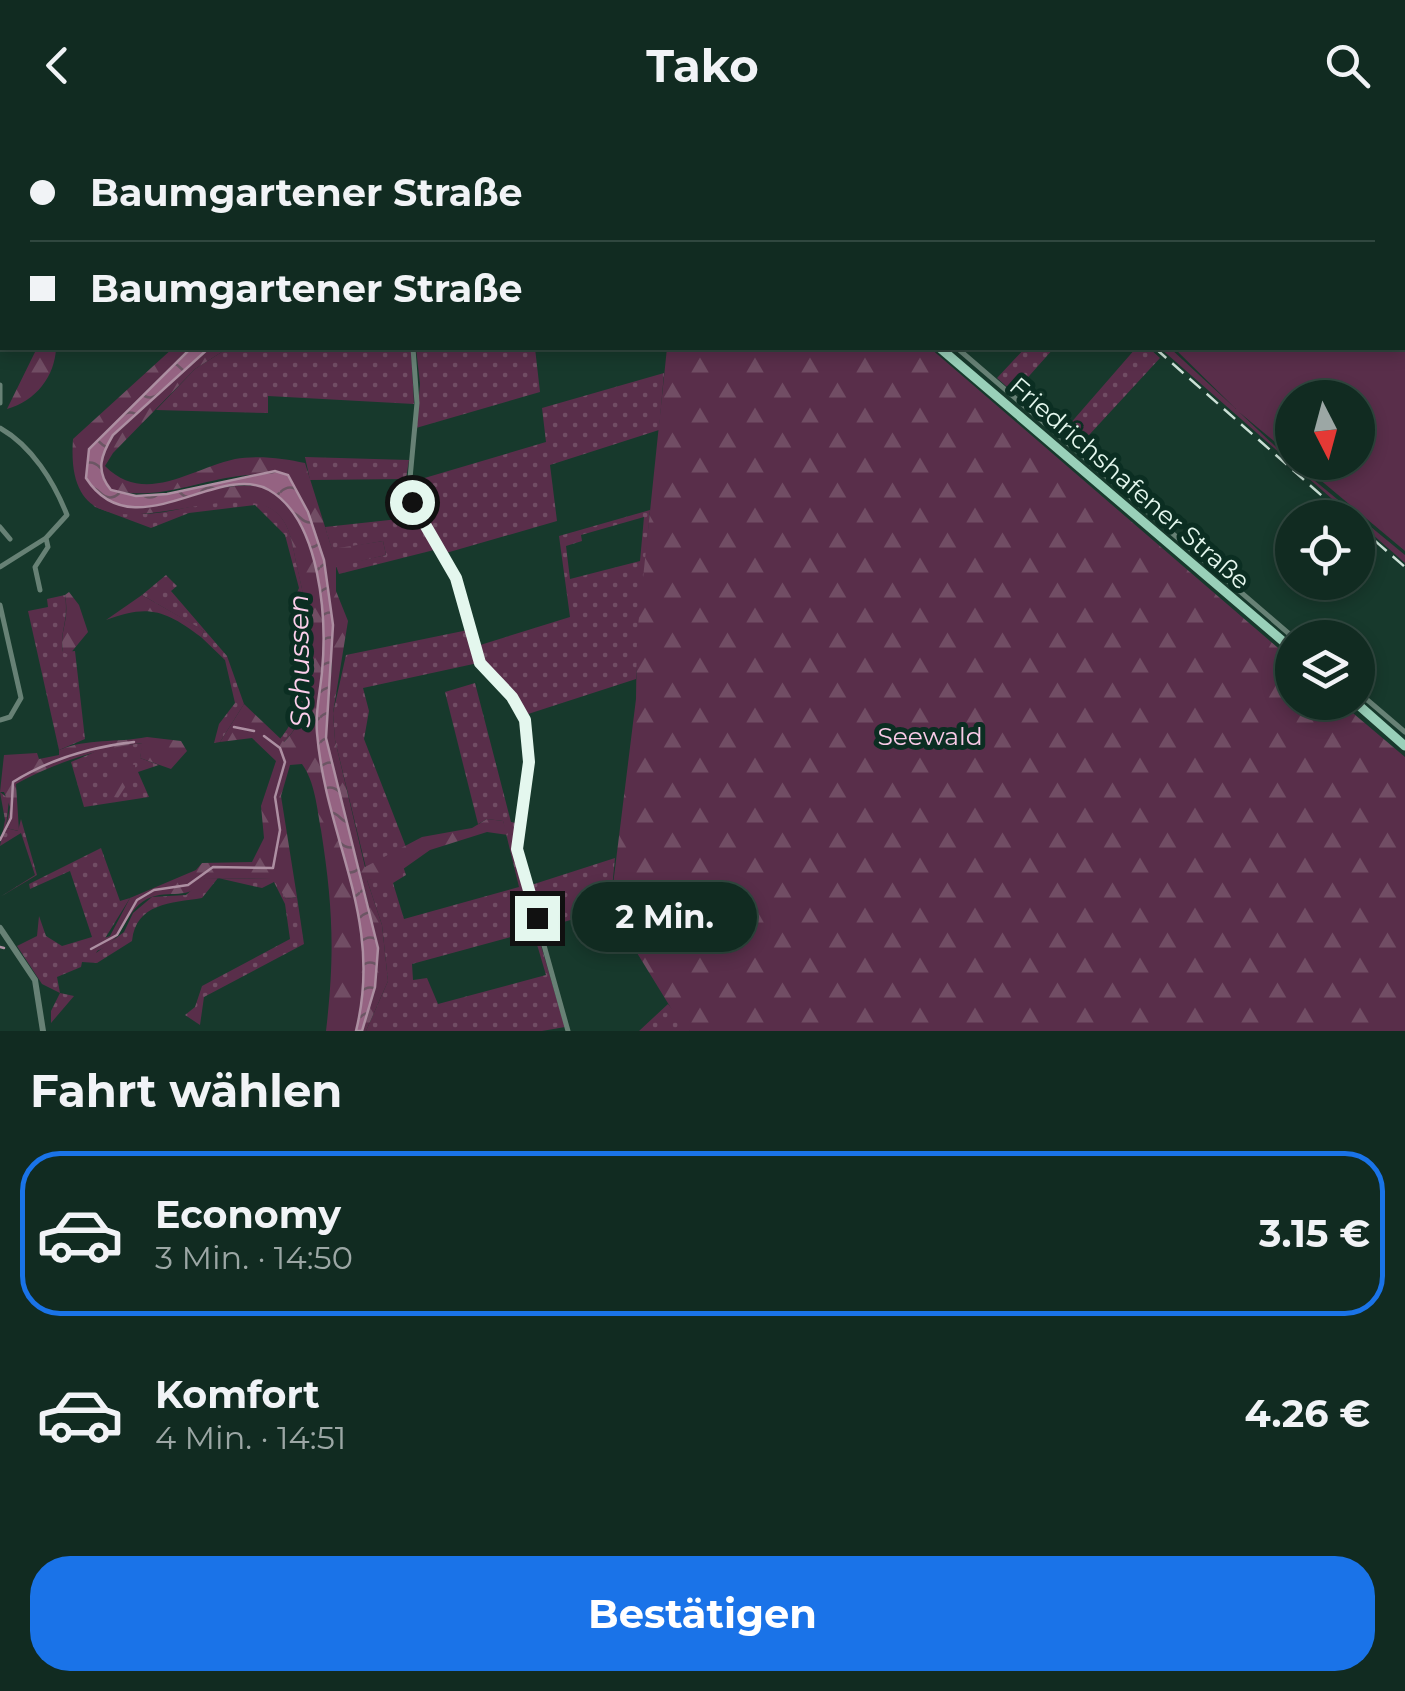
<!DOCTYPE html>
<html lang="de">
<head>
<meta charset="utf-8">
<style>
  body { margin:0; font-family:Montserrat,sans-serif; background:#1e372e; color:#f1f3f6; height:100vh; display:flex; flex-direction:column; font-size:38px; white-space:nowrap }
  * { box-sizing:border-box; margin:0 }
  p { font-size:32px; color:#9ca7a5 }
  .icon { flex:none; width:55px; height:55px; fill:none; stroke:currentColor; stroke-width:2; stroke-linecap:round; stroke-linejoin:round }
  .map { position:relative; height:901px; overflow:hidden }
  .sheet { display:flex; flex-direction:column; background:#112b21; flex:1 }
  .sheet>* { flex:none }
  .hud { position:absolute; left:0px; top:0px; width:1405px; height:220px; box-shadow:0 5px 15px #0003,0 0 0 2px #30473f; display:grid; align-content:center; height:220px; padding:0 30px; background:#112b21 }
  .needle { width:65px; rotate:174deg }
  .controls { position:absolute; left:1275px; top:250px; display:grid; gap:20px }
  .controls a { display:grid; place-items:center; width:100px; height:100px; border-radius:50%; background:#112b21; box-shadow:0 5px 15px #0003,0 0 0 2px #30473f; font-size:50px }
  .end { position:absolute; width:45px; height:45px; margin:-22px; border:12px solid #e4f7ee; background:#111; box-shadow:0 0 0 5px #111 }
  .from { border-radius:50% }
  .bubble { position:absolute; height:70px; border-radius:35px; background:#112b21; box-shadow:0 5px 15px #0003,0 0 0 2px #30473f; font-size:32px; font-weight:700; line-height:70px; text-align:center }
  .hud b { display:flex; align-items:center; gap:35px; height:95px; font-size:38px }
  .hud b+b { border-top:2px solid #30473f }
  .hud i { width:25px; height:25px; background:#f1f3f6 }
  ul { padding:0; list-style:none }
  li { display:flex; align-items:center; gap:30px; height:165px; margin:0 20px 15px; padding:0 10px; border:5px solid transparent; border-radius:40px }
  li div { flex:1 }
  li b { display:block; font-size:38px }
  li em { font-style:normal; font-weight:700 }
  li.on { border-color:#1a73e8 }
  li>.icon { width:90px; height:90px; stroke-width:1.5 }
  h2 { padding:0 30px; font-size:45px; line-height:120px }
  .action { display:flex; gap:20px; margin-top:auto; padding:20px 30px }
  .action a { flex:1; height:115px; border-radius:40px; background:#1a73e8; color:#fff; font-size:40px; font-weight:700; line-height:115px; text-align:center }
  header { display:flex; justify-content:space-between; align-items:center; height:130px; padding:0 30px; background:#112b21; font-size:45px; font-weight:700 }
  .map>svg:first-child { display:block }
</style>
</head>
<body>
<header><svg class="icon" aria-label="back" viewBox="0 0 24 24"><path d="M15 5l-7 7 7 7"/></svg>Tako<svg class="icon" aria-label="search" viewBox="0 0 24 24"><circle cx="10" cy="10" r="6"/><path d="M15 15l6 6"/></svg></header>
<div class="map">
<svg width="1405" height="901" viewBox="0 0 1405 901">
  <defs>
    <pattern id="grass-dots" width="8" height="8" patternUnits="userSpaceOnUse" patternTransform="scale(2.5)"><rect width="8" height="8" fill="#592e4a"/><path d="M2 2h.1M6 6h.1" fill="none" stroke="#714d64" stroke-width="1.8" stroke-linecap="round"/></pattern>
    <pattern id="forest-firs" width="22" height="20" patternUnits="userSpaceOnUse" patternTransform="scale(2.5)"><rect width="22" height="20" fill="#592e4a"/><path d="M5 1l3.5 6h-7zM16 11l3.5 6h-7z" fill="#714d64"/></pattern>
    <pattern id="water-waves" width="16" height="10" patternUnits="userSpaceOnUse" patternTransform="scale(2.5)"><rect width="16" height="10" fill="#956382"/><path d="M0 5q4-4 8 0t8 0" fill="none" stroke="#6c5664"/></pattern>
  </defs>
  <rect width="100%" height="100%" fill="#17392c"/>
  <path fill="url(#grass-dots)" fill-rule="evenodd" d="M 228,218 L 411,218 L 414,274 L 268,266 L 268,283 L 156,280 L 195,239 Z
    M 416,218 L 535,218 L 540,262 L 416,298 L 420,254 Z
    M 1025,218 L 1054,218 L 1014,263 L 997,248 Z
    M 1136,218 L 1149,218 L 1160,228 L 1078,317 L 1062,303 Z
    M 664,243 L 659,300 L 550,335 L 557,391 L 446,423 L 421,385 L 411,352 L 546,312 L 542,278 Z
    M 305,327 L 409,330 L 406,349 L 310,350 Z
    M 89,370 C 155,409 214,351 268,377 C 291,388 292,414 297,436 C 309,490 328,569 283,613 L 280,609 C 313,568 306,525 304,475 L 295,467 L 299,458 L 285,405 L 255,375 L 189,383 L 151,398 L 95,377 Z
    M 650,380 L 636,549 L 525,585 C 511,559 486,545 477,516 L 570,487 L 559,406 ZM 644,387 L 640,431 L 570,449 L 566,416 L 582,411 L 581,405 Z
    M 417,387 L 438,419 L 339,444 L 336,436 L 386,425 L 383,411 L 332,420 L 325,397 Z
    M 166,445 L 177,456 L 171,461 L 227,526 L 244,574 L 220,612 L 214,613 L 219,594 L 235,573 L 225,530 L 201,507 L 204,501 L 142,465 Z
    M 65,465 C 69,493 59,501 63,522 L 75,521 L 85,609 L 59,620 L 28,481 L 48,477 L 47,469 Z
    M 468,500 L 478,533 L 363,558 L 369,581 L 364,609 L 406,717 L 366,738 L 335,610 L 333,583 L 346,525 Z
    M 475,553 L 511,692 L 517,693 L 515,721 L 519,741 L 565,897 L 542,901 L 366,901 L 388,851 L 382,795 L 367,750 L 391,746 L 403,736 L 406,745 L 393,753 L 404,789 L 519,757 L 503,691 L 487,689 L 478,694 L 445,562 ZM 533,801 L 546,845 L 438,874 L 427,848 L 413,850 L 412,834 Z
    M 143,613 L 140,628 L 159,635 L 138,642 L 149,667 L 84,677 L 71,632 L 104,618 Z
    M 0,662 L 9,669 L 6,698 L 18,701 L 21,689 L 37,745 L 0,767 L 35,745 L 21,703 L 0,716 L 5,690 Z
    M 101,718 L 120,771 L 130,768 L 96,823 L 124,802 L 133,783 L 152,767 L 186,765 L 205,748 L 274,749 L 286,769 L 297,767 L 304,814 L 204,867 L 200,895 L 185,885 L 195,877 L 202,856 L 290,809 L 285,774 L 274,752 L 262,758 L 218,748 L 202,768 C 171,773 136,773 132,811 L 97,833 L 82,832 L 81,837 L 57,847 L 60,863 L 74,866 L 51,893 L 51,881 L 60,863 L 42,854 L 17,816 L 37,806 L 39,786 L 46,806 L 62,816 L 92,807 L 70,741 L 30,759 L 29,754 Z
    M 615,728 L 610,779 L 542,798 L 528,756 Z
    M 668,874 L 690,901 L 639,901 Z"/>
  <path fill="url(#forest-firs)" d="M 37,218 L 56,218 C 55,246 36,271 7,279 Z
    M 173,218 L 191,218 L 89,319 L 86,348 L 132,378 C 163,373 241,346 266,359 C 316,382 326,477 323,525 C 322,553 313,581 318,609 C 334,710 382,798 356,901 L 326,901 C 335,825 333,776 321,700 C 317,678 315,652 302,634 L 290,635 L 281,666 L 297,767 L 286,769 L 273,749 L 205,748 C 190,773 169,758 147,769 C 122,782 124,817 89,823 L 86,815 L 110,806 L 130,768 L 196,740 L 202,733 L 252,732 L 264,708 L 261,676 L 276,631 L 252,608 L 220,612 L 244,574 L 284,612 C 328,569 309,490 297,437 C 292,415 291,389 269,378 C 210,348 63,446 73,309 Z
    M 209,218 L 228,218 L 195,239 L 113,323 L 105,336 C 145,376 190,339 235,329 C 256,325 284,328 305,333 L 332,419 L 383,411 L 386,425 L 336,437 L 336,461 L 348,491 L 333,583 L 335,610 L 365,737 L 422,707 L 472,698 L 487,689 L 503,691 L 508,705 L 487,702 L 430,720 L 389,749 L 367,750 L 382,795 L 388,851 L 366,901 L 362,901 L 369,777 L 326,608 L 332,533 L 308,382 L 288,345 C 272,345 255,343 239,346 C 193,352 158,371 111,360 C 95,341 101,325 113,305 Z
    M 667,218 L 930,218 L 1292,530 L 1292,572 L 1341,573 L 1405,627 L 1405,901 L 690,901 L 682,896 L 610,779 L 636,569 L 637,506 Z
    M 69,462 L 79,475 L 88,502 L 69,525 L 63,522 C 59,500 70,492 65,465 Z
    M 142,465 L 198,497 L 204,501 L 201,507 C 165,480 148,474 106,490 Z
    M 147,607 L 181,611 L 187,621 L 171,639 L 140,628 L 142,613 C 101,618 53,633 16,654 L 19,701 L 6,698 L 10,677 L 4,662 L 0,662 L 4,625 L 37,623 L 39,629 L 59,625 L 59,620 C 88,608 116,613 147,607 Z
    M 119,633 L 135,635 L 135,642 L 118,668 L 113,667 L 110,650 Z"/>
  <path fill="#592e4a" d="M 981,0 L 1405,0 L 1405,421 L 1300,333 L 1358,332 L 1358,268 L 1292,268 L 1292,326 L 1239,282 L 1292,332 L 1405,425 L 1405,433 L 1160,218 L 1170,218 L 1236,279 L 1174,218 L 1402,218 L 1402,2 Z"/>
  <path fill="url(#water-waves)" stroke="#ad8fa2" stroke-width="2.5" d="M 191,218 L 209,218 L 113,305 C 101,325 95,341 111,360 L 136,366 L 167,364 L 275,341 L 288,345 L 308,382 L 324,430 L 333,495 L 326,608 L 378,818 L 375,857 L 362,901 L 356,901 C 384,788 326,711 317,603 C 315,582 320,563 322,542 C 327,489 321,390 269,360 C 218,331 133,421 86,348 L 89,319 Z"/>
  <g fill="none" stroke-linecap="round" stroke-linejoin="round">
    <path stroke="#ad8fa2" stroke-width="2.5" d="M 234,597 L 254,601
      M 0,710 L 11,688 L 13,652 C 50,629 90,617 134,612
      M 0,817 L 4,818
      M 91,819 L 117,805 L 137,770 L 154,760 L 188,755 L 213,737 L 273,738 L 280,700 L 275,667 L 285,632 L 280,618 L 264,606"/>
    <path stroke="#678175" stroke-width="5" d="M 619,0 L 623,2
      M 737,0 L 738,2
      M 723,2 L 724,0
      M 0,122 L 2,124
      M 413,218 L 417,273 L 409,359 L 418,383 L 456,447 L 480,533 L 512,567 L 525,590 L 529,632 L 517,719 L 568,901
      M 957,218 L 1294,508
      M 0,255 L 0,273
      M 0,298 C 32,316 54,352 67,385 L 46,408 L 0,437
      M 0,397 L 10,409
      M 40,460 L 35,437 L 48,417 L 46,408
      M 0,475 L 21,568 L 10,587 L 0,590
      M 1358,562 L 1405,602"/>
    <path stroke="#678175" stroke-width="6" d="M 686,0 L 689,2
      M 696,0 L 700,2
      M 707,2 L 710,2
      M 0,798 L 35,850 L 43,901"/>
    <path stroke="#99d0b9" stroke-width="9" d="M 371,0 L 382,2
      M 940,218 L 1292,519
      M 1355,572 L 1405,616"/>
    <path stroke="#cbe0d6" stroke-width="2.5" stroke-dasharray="15 8" stroke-linecap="butt" d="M 966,0 L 968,2
      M 1155,218 L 1347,388
      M 1358,396 L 1405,437"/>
  </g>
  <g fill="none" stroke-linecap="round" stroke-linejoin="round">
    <path stroke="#e4f7ee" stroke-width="12" d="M 412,372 L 456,448 L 480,533 L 512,567 L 525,590 L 529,632 L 517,719 L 537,788"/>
  </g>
  <g text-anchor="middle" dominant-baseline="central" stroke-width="10" stroke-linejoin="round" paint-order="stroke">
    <g font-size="25" fill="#e4f7ee" stroke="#0b2e22">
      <text transform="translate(1130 353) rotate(41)">Friedrichshafener Straße</text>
    </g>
    <g font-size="25" fill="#f9cae7" stroke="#0b2e22">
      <text x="930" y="606">Seewald</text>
    </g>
    <g font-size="28" font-style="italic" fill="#fecfec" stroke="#0b2e22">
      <text transform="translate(299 531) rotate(-91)">Schussen</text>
    </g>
  </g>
</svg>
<div class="controls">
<a><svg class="needle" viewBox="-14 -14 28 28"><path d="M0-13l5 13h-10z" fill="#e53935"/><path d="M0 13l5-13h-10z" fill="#9ca7a5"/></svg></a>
<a><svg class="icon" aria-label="locate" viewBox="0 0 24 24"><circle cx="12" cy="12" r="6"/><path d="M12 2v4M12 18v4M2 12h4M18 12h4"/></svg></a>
<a><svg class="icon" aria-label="layers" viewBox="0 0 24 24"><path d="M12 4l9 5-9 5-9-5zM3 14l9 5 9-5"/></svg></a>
</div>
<i class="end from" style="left:412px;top:372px"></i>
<i class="end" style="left:537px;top:788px"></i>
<div class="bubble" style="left:572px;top:752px;width:185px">2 Min.</div>
<div class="hud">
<b><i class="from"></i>Baumgartener Straße</b>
<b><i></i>Baumgartener Straße</b>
</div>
</div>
<section class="sheet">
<h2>Fahrt wählen</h2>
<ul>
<li class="on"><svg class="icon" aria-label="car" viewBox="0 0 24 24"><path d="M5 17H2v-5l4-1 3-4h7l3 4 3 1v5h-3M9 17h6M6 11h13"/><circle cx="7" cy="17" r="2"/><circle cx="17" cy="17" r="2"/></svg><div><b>Economy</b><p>3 Min. · 14:50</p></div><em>3.15 €</em></li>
<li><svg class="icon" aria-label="car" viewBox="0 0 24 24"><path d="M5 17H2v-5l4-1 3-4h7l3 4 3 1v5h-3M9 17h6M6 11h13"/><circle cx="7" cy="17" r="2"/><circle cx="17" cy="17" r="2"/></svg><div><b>Komfort</b><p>4 Min. · 14:51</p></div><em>4.26 €</em></li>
</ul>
<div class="action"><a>Bestätigen</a></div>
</section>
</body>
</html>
